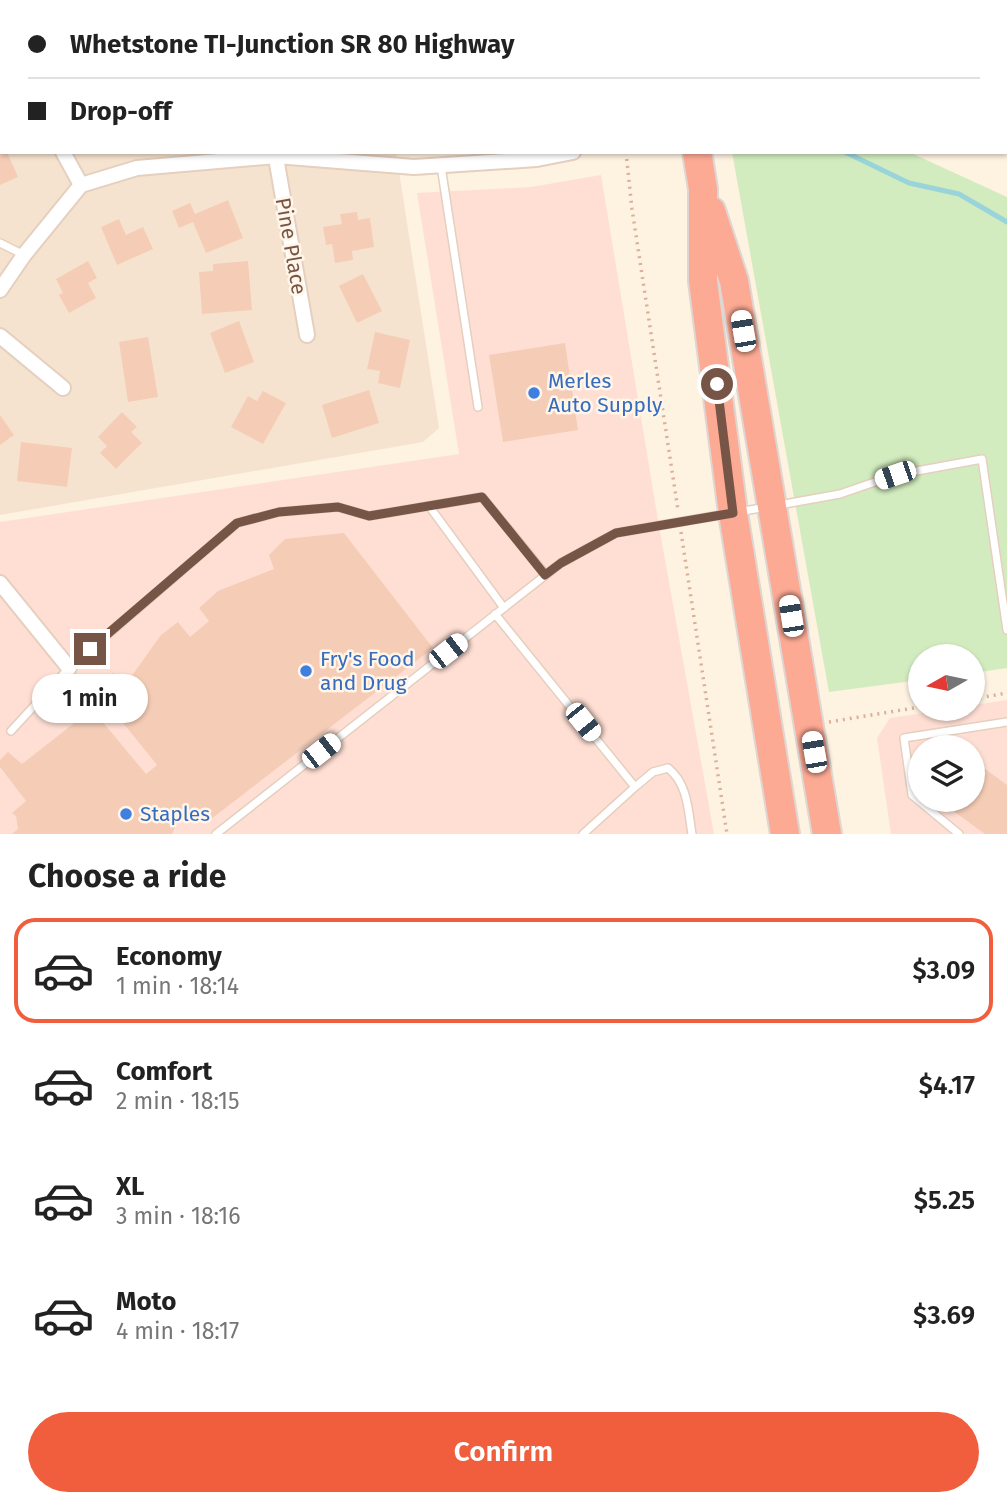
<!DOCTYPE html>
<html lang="en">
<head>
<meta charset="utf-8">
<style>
  body { margin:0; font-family:"Fira Sans",sans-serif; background:#f6f6f6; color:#222; height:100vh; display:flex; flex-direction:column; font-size:26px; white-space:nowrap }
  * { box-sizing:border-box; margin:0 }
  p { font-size:23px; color:#767676 }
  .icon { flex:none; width:38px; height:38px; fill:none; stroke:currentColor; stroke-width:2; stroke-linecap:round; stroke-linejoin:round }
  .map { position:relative; height:834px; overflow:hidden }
  .details { display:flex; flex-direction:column; background:#fff; flex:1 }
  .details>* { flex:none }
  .guide { position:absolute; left:0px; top:0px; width:1008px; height:154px; box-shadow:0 2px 5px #0004; display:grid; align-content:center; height:154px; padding:0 28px; background:#fff }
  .needle { width:46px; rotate:261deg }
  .buttons { position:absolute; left:908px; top:644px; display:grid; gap:14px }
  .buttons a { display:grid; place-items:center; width:77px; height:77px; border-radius:50%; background:#fff; box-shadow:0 2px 5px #0004; font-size:35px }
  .end { position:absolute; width:32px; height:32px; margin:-16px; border:9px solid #775546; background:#fff; box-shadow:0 0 0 4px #fff }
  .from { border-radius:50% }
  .bubble { position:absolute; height:49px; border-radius:24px; background:#fff; box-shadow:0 2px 5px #0004; font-size:23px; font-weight:600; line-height:49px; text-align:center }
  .car { position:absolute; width:21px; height:42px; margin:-21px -10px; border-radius:9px; box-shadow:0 0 5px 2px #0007; background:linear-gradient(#fff 24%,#345 0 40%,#fff 0 76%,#345 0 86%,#fff 0) }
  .guide b { display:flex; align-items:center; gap:24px; height:66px; font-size:26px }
  .guide b+b { border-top:2px solid #e0e0e0 }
  .guide i { width:18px; height:18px; background:#222 }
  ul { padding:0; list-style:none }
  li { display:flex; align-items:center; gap:21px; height:105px; margin:0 14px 10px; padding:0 14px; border:4px solid transparent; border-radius:21px }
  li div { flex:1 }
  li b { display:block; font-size:26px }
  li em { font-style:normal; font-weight:600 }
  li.active { border-color:#f15e3e }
  li>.icon { width:63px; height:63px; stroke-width:1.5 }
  h2 { padding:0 28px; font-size:32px; line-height:84px }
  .button { display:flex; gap:14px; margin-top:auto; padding:14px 28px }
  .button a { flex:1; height:80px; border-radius:42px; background:#f15e3e; color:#fff; font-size:28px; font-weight:600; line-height:80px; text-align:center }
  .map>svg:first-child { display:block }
</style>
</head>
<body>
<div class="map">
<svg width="1007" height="834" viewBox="0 0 1007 834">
  <rect width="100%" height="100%" fill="#fef2e1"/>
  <path fill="#f6e3cf" d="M 0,0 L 372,0 L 373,2 L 2,2 L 2,152 L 396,152 L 439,428 L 423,442 L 0,515 Z"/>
  <path fill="#ffdfd4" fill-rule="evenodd" d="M 601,175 L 659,526 L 714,834 L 0,834 L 0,522 L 459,454 L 417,193 L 531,187 Z
    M 1007,700 L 1007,834 L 891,834 L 877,738 L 890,718 L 952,709 L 973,709 L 973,705 ZM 920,747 L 973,747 L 973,800 L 920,800 Z"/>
  <path fill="#d3ecbf" d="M 732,152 L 909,152 L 1007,197 L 1007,668 L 973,673 L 973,656 L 920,656 L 920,680 L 829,692 Z"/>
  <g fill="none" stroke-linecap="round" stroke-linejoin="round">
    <path stroke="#9ad4db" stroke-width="5" d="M 566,0 L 568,2
      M 845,152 L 909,183 L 959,194 L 1007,222"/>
  </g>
  <path fill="#f5cdb7" d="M 0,152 L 7,152 L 18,177 L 0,185 Z
    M 228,200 L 243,238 L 206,253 L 193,222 L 179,228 L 172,211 L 190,203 L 195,214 Z
    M 357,212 L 358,220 L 370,218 L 374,247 L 352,251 L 353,260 L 335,263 L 332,244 L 326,245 L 323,227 L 342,224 L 340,214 Z
    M 119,219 L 126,235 L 143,227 L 153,249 L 117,265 L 101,227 Z
    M 88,261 L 97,278 L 88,283 L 96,298 L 69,313 L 59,295 L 63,293 L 56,279 Z
    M 248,261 L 252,310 L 202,314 L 199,272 L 213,271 L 213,264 Z
    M 363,274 L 382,311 L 357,323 L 339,286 Z
    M 239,321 L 254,362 L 225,373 L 210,333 Z
    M 375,332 L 410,340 L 400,388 L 378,383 L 380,371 L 367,369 Z
    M 148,337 L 158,397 L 128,402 L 119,342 Z
    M 565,343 L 578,430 L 503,442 L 489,355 Z
    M 369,390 L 379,423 L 332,438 L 322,405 Z
    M 263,391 L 286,403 L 263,444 L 231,427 L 248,396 L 257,401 Z
    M 122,412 L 137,427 L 131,432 L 142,443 L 116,469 L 100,453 L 107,446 L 98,437 Z
    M 0,415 L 14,435 L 0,445 Z
    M 21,442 L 72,448 L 67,487 L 17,481 Z
    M 344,533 L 433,648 L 206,823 L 196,810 L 176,825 L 172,834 L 12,834 L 18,829 L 16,816 L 12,813 L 26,801 L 0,767 L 0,760 L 8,752 L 22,764 L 92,709 L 146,774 L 157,765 L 94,687 L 113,673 L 128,681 L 161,635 L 178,622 L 190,637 L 209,621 L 199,608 L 218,591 L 274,569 L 269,555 L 285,539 Z
    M 973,760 L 1007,785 L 1007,834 L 985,834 L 938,800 L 973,800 Z"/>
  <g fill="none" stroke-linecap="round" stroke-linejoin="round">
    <defs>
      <path id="lane" d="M 772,0 L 772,2
        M 1006,137 L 1007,136
        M 441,166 L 478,407
        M 0,243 L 24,255
        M 779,505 L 840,494 L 895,475 L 982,459 L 1007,630
        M 429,506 L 504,608
        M 738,512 L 767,507
        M 495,614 L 635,787 L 583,834
        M 11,731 L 69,668 L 237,523 L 279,512 L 338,507 L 369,516 L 482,497 L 546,575
        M 635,787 L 653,772 L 668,768 C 688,784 688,810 692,834
        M 216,834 L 561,563 L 616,533 L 726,514
        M 959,834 L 912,795 L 904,738 L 1007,722"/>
      <path id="street" d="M 10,0 L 11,2
        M 251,0 L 252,2
        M 63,152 L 81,185
        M 275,152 L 307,335
        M 0,290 L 24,255 L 81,185 L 137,168 L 276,156 L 414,167 L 537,159 L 573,152
        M 0,336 L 63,388
        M 0,583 L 69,668"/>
      <path id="highway" d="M 672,0 L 673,2
        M 697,152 L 703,189 L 703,281 L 733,513 L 785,834
        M 711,211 L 734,281 L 827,834"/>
    </defs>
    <use href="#lane" stroke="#e5cfbf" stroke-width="10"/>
    <use href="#street" stroke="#e5cfbf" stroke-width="18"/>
    <use href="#highway" stroke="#ded6d3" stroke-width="32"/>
    <path stroke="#dab09a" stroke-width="3.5" stroke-dasharray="2 5" stroke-linecap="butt" d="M 625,0 L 626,2
      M 626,152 L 632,209 L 678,510
      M 681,532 L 727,834
      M 973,699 L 1007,693
      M 829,722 L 920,707"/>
    <use href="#lane" stroke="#fff" stroke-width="7"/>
    <use href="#street" stroke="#fff" stroke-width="14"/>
    <use href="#highway" stroke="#fdaa94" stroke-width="28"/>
  </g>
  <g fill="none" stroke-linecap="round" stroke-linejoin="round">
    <path stroke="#775546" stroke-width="9" d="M 90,649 L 237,523 L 279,512 L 338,507 L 369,516 L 482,497 L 545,575 L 561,563 L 616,533 L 733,513 L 717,384"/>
  </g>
  <g fill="#3f7fe0" stroke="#fff5e9" stroke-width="2.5">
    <circle cx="534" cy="393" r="7"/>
    <circle cx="306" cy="671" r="7"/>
    <circle cx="126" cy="814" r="7"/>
  </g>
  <g text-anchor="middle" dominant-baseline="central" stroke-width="5" stroke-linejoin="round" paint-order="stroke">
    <g font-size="21" fill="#775546" stroke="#fff5e9">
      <text transform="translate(291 246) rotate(80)">Pine Place</text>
    </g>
    <g font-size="21" fill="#366cbe" stroke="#fff5e9" text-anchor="start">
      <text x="548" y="381">Merles<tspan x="548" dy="24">Auto Supply</tspan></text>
      <text x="320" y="659">Fry's Food<tspan x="320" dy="24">and Drug</tspan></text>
      <text x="140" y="814">Staples</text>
    </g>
  </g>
</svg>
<div class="buttons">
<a><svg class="needle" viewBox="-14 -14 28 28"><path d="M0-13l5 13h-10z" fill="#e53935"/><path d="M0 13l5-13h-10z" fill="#767676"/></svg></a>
<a><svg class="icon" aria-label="layers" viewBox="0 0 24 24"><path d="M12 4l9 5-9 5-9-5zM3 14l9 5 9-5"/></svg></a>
</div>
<i class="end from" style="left:717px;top:384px"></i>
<i class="end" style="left:90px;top:649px"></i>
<div class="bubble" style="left:32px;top:674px;width:116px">1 min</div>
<i class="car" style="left:743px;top:331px;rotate:350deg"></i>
<i class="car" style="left:895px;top:475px;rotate:251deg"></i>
<i class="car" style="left:791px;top:616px;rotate:351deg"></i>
<i class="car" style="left:448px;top:651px;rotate:52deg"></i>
<i class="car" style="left:583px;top:722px;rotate:141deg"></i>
<i class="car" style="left:321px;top:751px;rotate:52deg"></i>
<i class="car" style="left:814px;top:752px;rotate:350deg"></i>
<div class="guide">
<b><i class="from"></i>Whetstone TI-Junction SR 80 Highway</b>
<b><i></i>Drop-off</b>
</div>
</div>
<section class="details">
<h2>Choose a ride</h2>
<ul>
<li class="active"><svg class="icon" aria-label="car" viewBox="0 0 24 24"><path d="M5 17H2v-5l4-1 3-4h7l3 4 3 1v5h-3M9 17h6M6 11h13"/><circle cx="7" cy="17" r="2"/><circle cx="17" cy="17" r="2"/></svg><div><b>Economy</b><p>1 min · 18:14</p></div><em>$3.09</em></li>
<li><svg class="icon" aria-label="car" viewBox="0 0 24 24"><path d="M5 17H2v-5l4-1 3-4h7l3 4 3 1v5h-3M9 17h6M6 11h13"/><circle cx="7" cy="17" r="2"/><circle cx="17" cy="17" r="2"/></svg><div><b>Comfort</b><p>2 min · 18:15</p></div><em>$4.17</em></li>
<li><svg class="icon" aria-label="car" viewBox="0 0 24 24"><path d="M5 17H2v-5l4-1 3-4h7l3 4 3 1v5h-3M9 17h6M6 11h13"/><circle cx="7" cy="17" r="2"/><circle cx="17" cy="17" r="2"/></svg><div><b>XL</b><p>3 min · 18:16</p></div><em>$5.25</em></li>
<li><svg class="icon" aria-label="car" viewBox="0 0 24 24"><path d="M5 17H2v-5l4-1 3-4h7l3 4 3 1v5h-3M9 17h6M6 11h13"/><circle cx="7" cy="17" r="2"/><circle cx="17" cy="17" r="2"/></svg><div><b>Moto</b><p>4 min · 18:17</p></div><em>$3.69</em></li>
</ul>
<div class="button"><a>Confirm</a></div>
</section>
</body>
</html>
